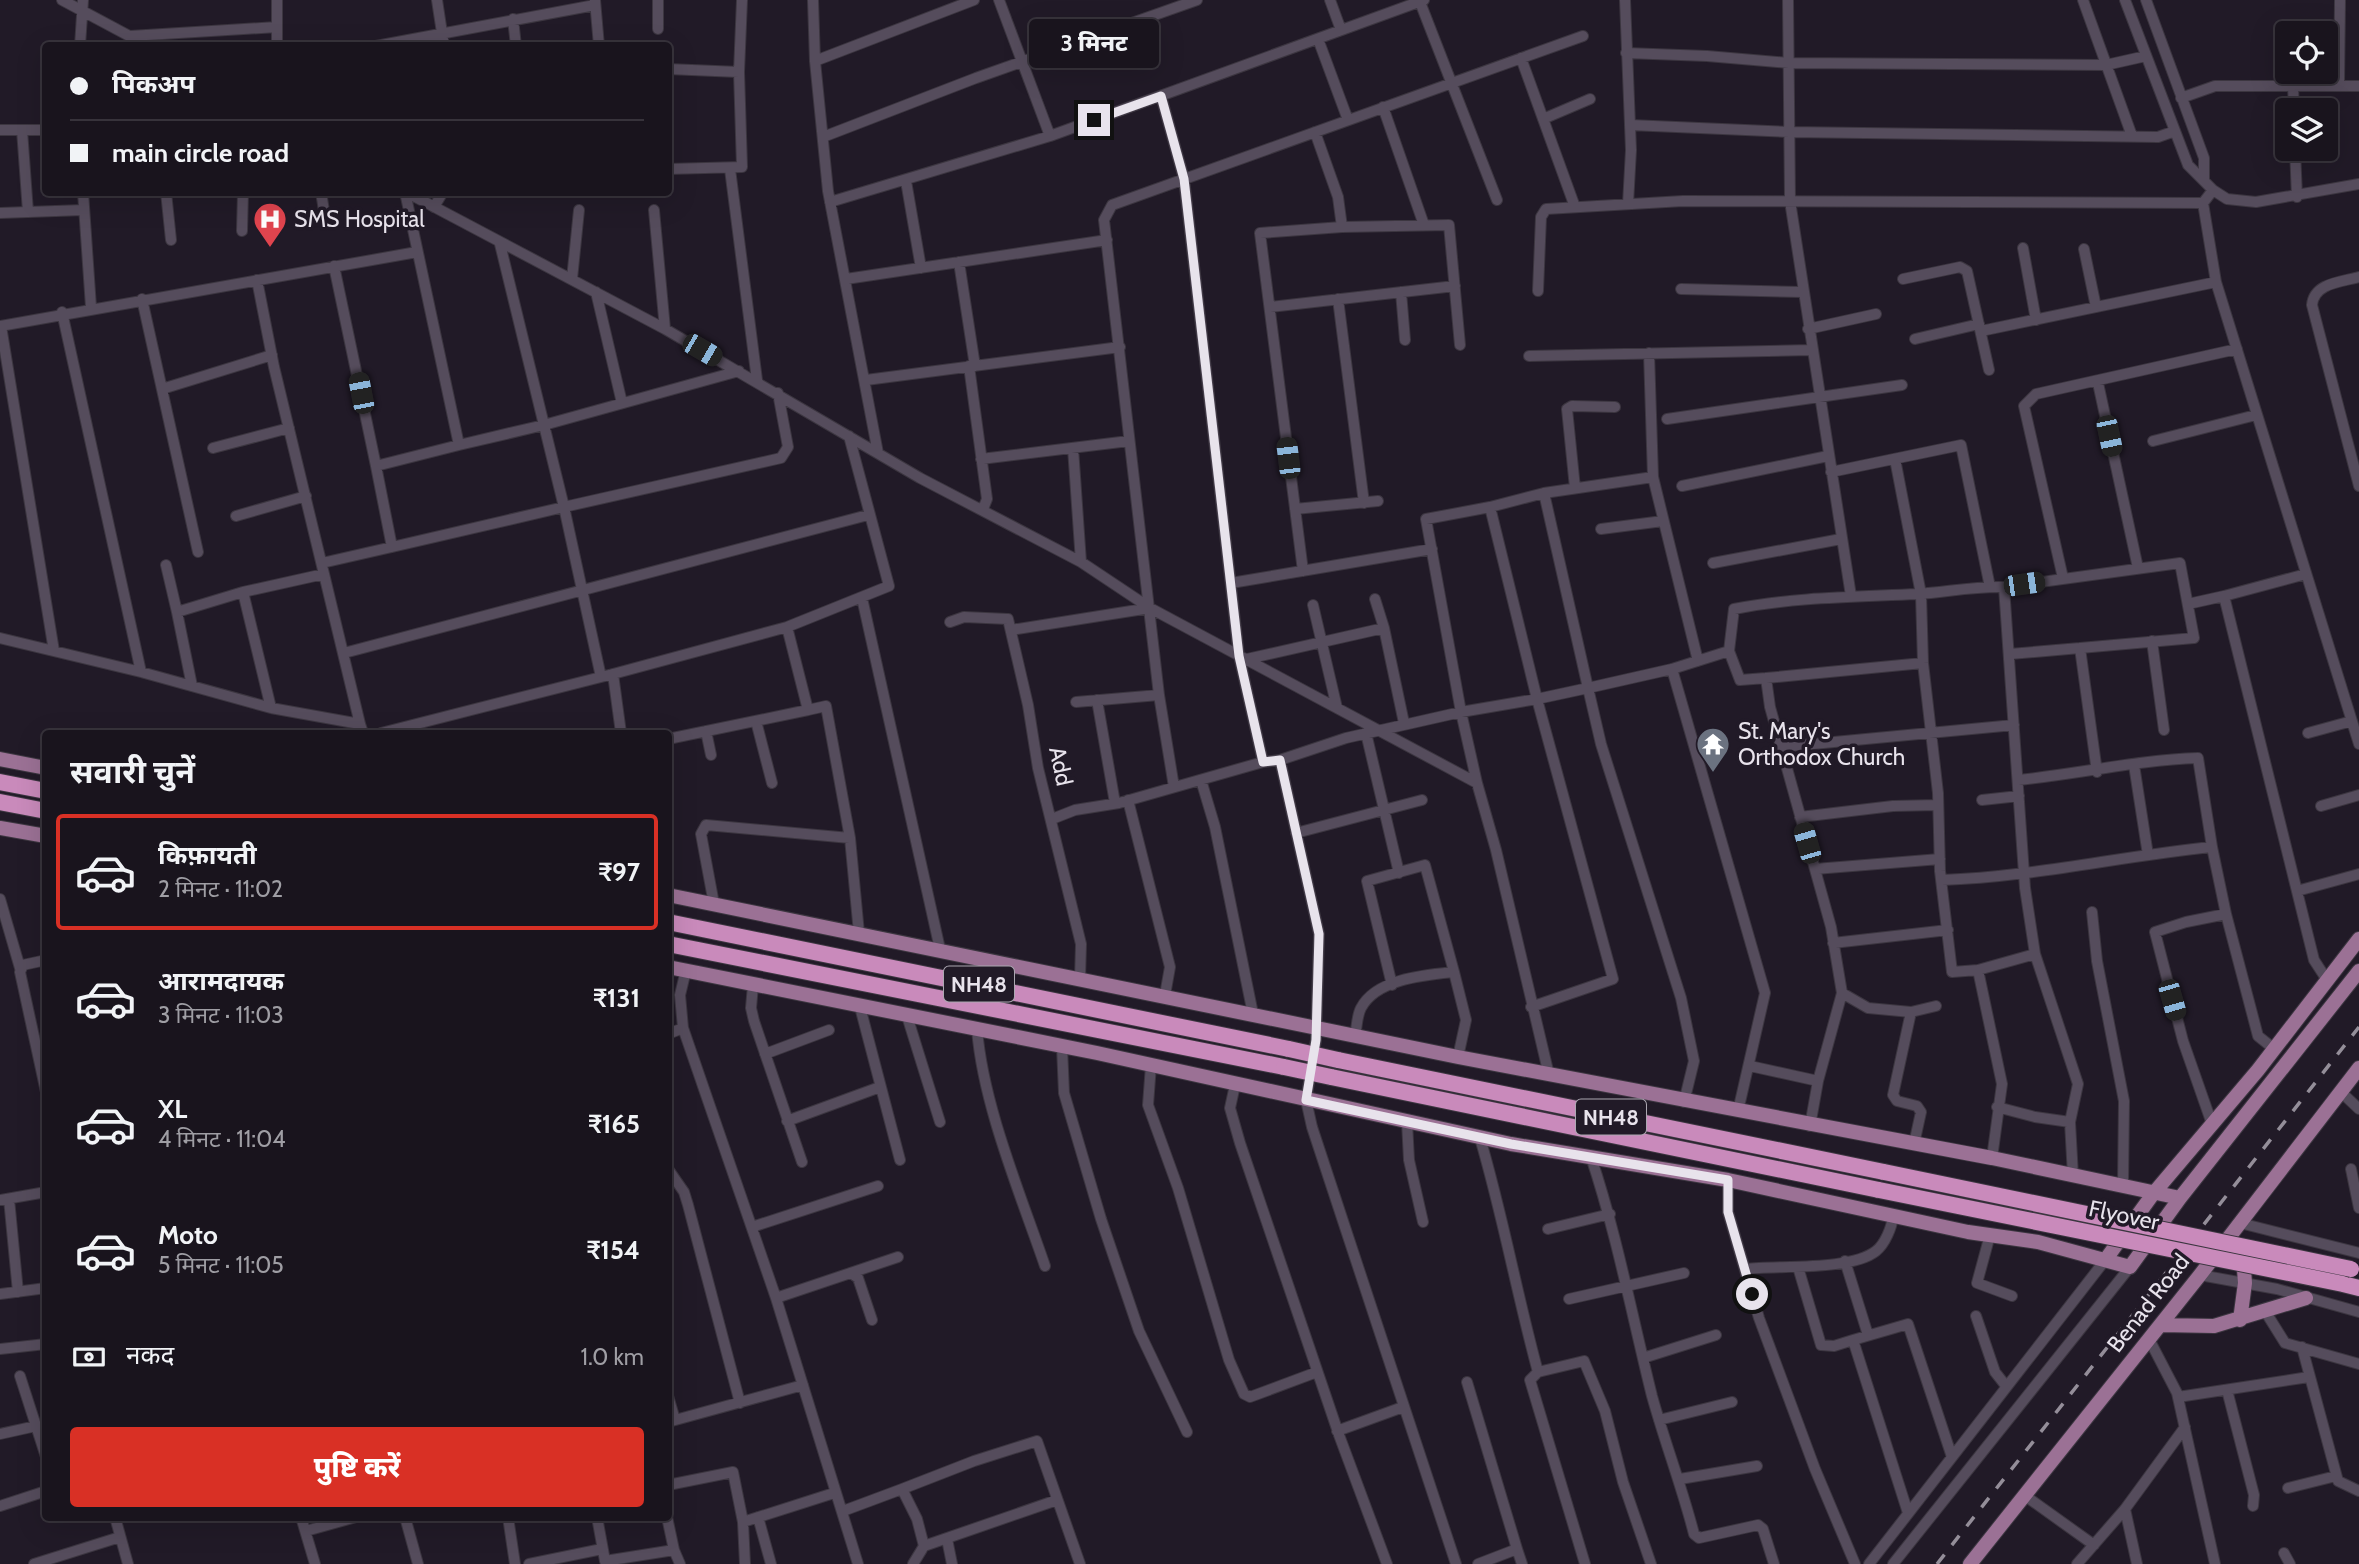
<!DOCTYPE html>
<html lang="hi">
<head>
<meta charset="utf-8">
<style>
  body { margin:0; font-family:Cabin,"Noto Sans Devanagari",sans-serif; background:#26212a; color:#f1f3f6; height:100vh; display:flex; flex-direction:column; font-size:26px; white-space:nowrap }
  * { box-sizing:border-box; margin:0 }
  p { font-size:23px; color:#9f9ea4 }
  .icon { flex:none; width:38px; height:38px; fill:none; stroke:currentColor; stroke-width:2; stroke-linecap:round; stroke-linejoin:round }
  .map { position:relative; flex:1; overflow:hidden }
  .drawer { position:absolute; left:42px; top:730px; width:630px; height:791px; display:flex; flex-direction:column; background:#19141d; border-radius:7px; box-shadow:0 7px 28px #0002,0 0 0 2px #37333b }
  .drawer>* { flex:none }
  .hud { position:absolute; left:42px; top:42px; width:630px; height:154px; border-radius:7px; box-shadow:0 7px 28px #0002,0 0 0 2px #37333b; display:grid; align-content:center; height:154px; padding:0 28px; background:#19141d }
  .tools { position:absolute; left:2275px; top:21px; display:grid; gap:14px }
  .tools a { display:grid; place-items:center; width:63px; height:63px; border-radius:7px; background:#19141d; box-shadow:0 7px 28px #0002,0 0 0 2px #37333b; font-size:35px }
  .end { position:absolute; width:32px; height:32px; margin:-16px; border:9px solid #e8e3ec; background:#111; box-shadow:0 0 0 4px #111 }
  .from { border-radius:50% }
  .bubble { position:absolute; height:49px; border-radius:7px; background:#19141d; box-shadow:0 7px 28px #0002,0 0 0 2px #37333b; font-size:23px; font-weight:800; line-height:49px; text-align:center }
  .car { position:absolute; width:21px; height:42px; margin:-21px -10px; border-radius:9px; box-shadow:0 0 5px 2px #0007; background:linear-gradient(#222 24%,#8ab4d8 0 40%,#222 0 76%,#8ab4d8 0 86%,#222 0) }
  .hud b { display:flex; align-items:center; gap:24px; height:66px; font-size:26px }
  .hud b+b { border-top:2px solid #37333b }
  .hud i { width:18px; height:18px; background:#f1f3f6 }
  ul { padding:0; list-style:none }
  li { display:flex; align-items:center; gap:21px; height:116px; margin:0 14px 10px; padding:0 14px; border:4px solid transparent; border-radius:7px }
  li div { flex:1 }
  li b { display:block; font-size:26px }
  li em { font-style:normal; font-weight:800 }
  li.active { border-color:#d93025 }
  li>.icon { width:63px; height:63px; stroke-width:1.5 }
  h2 { padding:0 28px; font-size:32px; line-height:84px }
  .pay { display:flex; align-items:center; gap:18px; height:77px; padding:0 28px; font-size:26px }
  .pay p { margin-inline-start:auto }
  .cta { display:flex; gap:14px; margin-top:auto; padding:14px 28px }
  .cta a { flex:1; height:80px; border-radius:7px; background:#d93025; color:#fff; font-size:28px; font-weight:800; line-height:80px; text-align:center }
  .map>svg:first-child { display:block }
</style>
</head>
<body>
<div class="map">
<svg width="2359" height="1564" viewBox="0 0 2359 1564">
  <rect width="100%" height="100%" fill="#211a27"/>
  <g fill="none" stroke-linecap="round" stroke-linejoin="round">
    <defs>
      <path id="minor" d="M 62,0 L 148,46
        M 437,0 L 444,46
        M 595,0 L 599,46
        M 658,0 L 658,29
        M 813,0 L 815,61
        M 999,0 L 1050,136
        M 1330,0 L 1341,30
        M 1625,0 L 1631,150 L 1628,204
        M 1788,0 L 1790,201 L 1851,596
        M 2083,0 L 2132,136
        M 2125,0 L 2188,165 L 2213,190 L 2227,199 L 2256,202 L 2359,184
        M 2146,0 L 2204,158 L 2204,180
        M 1420,2 L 1497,200
        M 513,19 L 516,46
        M 130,36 L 277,27
        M 1318,39 L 1348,120
        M 80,46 L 83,0
        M 277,46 L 277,0
        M 376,46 L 595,5
        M 1626,53 L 1707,56 L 1789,63 L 2106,65 L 2146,56
        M 1521,58 L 1575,207
        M 668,69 L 739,72
        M 2293,86 L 2294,110
        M 2339,86 L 2340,0
        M 1161,96 L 1184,179 L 1239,656 L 1263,762 L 1280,760 L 1319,934 L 1316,1040 L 1306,1100 L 1312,1127 L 1456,1564
        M 2181,98 L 2215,86 L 2359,86
        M 1383,107 L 1424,225
        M 1543,119 L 1590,99
        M 1630,125 L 1789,132 L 2158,137 L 2175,131
        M 0,130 L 46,130
        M 22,130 L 28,212 L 83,210
        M 823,137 L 976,78 L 1197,0
        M 2295,149 L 2297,197
        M 668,169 L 742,167 L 739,72 L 742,0
        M 730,169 L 757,380
        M 906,181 L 921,268
        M 2213,190 L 2203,203 L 2216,282 L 2359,744
        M 83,192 L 91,307
        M 166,192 L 171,240
        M 321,192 L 325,217
        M 405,192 L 459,445 L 544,425 L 500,244
        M 406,192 L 665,329 L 920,478 L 1081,562 L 1150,608 L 1477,783 L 1496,850 L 1549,1075
        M 830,202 L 1050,136 L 1424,0
        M 434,207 L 443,192
        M 654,210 L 665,329
        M 0,213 L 28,212
        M 1342,227 L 1449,225 L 1460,345
        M 242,231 L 243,192
        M 2023,248 L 2036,320
        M 2084,249 L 2096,307
        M 959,262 L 975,366
        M 334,266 L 376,466 L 459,445
        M 2359,277 C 2341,282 2314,283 2312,305 L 2359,486
        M 572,279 L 579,210
        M 846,279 L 1107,240
        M 1903,279 L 1960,267 L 1967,271 L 1989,370
        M 257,280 L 274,367 L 324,574
        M 1681,289 L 1802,292
        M 1538,291 L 1541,217 L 1546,209 L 1683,201 L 2203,203
        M 596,292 L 622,403
        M 1401,292 L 1405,340
        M 142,299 L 198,552
        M 1338,299 L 1364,503
        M 1270,307 L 1455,286
        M 62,312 L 141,672
        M 0,326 L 417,252
        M 1,326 L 54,651
        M 1808,329 L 1876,314
        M 1981,331 L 2216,282
        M 1915,339 L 1979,324
        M 1649,353 L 1653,477 L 1698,661
        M 1529,356 L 1811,350
        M 969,366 L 987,499 L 983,509
        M 739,371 L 544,425 L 564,507 L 781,458 L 788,447 L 778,393
        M 866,380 L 1120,347
        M 2098,383 L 2138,568
        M 162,389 L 272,355
        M 1667,419 L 1902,385
        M 2153,441 L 2256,415
        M 213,448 L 289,428
        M 1073,448 L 1081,562
        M 878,453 L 828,191 L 815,61 L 974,0
        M 981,459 L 1129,441
        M 1831,472 L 1961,445 L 1990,587
        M 1653,477 L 1544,493 L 1490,507 L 1537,699 L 1588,688 L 1601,744 L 1681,998 L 1694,1061 L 1684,1102
        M 1682,486 L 1828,456
        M 1575,488 L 1567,409 L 1572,406 L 1615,407
        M 1544,493 L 1588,688 L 1672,669 L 1765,993 L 1738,1111
        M 1295,509 L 1378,501
        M 236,516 L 306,496
        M 1601,529 L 1663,521
        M 392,547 L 564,507 L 601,677 L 613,674 L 787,627 L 889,586 L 849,436
        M 322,563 L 392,547 L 376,466
        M 1713,563 L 1841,539
        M 166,565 L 177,612
        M 1303,571 L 1260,233 L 1342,227 L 1338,197 L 1315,132
        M 2063,578 L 2024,406 L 2036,394 L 2237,349
        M 1231,583 L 1432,549
        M 2004,587 L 2180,563 L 2194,638 L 2080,648
        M 2224,596 L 2306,574
        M 862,598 L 940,949
        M 1375,599 L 1384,628
        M 2188,604 L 2224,596 L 2314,960 L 2327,980
        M 1313,605 L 1337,708
        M 950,622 L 964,617 L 1008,619 L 1028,705 L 1038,768 L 1081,944 L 1080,979
        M 787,627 L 808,710 L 826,706 L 850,838 L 859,933
        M 1011,630 L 1150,608
        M 0,638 L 141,672 L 271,708 L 360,724 L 363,733
        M 2152,641 L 2164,730
        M 1729,651 L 1734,609 C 1795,597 1855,597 1917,594 C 1947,592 1974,586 2004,587 L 2025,888 L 2035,954 L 1978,970 L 1952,972 L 1940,871 L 1938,793 L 1923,663 L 1921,594 L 1895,459
        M 344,653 L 868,515
        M 2010,654 L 2080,648 L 2097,772
        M 1247,659 L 1384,628 L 1404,723
        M 1672,669 L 1729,651 L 1740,680 L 1766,678 L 1770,707 L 1831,927 L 1842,993 L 1818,1081
        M 613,674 L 621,733
        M 1766,678 L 1923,663
        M 192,686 L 177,612 L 243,592
        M 1159,695 L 1104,220 L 1112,205 L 1583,36
        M 1097,700 L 1115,803
        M 1076,702 L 1159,695 L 1174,787
        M 271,708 L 243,592 L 324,574 L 360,724
        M 756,721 L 772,783
        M 706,731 L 711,755
        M 381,733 L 601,677
        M 1366,733 L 1399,873
        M 2308,733 L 2352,721
        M 668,739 L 808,710
        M 1781,747 L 2014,725
        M 1280,760 L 1346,738 L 1461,712 L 1426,519 L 1490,507
        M 2134,765 L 2148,855
        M 1201,780 L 1215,827 L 1253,1014
        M 2018,780 C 2078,774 2138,760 2198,758 L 2212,847
        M 1477,783 L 1461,712 L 1537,699 L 1613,979 L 1531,1007
        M 1128,800 L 1170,967 L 1165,995
        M 1982,800 L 2019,796
        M 2321,806 L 2359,795
        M 1800,817 L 1893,806 L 1937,805
        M 1052,819 L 1075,810 L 1119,803 L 1263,762
        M 1296,833 L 1422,800
        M 1815,869 L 1940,859
        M 1942,880 C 2033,877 2121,856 2212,847 L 2226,914
        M 2297,891 L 2359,874
        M 0,899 L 20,968
        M 714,904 L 701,834 L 706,825 L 850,838
        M 2092,912 L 2097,961 L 2124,1101 L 2123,1187
        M 1833,943 L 1948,930
        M 2035,954 L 2078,1084 L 2070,1122 L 2073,1176
        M 46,960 L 23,965 L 20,972 L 46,1092
        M 686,970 L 680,995 L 683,1028 L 776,1298 L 858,1564
        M 1978,970 L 2002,1084 L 1992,1158
        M 753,985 L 751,1008 L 754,1021 L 802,1162
        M 1392,985 L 1367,881 L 1425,865 L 1454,972
        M 1842,993 L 1868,1008 L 1911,1012 L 1893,1095 L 1897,1101 L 1917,1106 L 1921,1112 L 1914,1144
        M 860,1007 L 900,1160
        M 1911,1012 L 1936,1006
        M 907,1016 L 940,1122
        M 977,1029 C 983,1105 1020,1193 1045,1266
        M 668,1034 L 683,1028
        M 1355,1035 C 1357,1027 1357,1015 1361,1008 C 1376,979 1424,975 1454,972 L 1466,1020 L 1458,1057
        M 1062,1047 L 1064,1093 L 1101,1219 L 1139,1331 L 1187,1432
        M 765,1054 L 829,1030
        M 1151,1065 L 1148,1105 L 1178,1188 L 1229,1360 L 1244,1394 L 1250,1397 L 1317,1372
        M 1750,1066 L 1818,1081 L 1810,1126
        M 1235,1085 L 1230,1108 L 1240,1143 L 1339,1435 L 1387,1564
        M 2341,1092 L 2359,1109
        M 668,1098 L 668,1109
        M 1997,1107 L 2035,1117 L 2070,1122
        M 787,1121 L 880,1087
        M 2211,1121 L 2183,1041 L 2155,932 L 2186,922 L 2226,914 L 2258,1036 L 2273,1048
        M 1407,1122 L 1409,1160 L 1423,1222
        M 1480,1138 C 1503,1216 1517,1295 1538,1372 L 1584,1361 L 1605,1411 L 1623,1482 L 1651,1564
        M 1591,1157 C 1617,1235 1632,1316 1652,1396 C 1665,1443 1682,1487 1694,1534 L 1699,1538 L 1758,1525 L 1763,1529 L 1774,1564
        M 668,1169 L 684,1192 L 688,1205 L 740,1403
        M 2351,1169 L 2359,1208
        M 1728,1180 L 1728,1212 L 1759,1318 L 1815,1469 L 1855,1564
        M 9,1199 L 18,1292
        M 0,1200 L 46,1192
        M 2240,1223 L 2359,1253
        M 752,1227 L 878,1186
        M 1548,1229 L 1610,1214
        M 1990,1235 L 1977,1283 L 2012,1296
        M 1845,1261 L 1868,1335
        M 1798,1267 L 1821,1345 L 1834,1346 L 1853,1340
        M 1746,1269 C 1778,1265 1851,1271 1876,1251 C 1885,1244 1892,1227 1893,1216
        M 851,1273 L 858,1278 L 872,1320
        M 2200,1275 L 2277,1289 L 2359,1312
        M 0,1294 L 46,1288
        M 776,1298 L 898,1257
        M 1569,1299 L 1684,1273
        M 2265,1311 L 2285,1343 L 2359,1364
        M 1976,1316 L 1995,1372 L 2006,1386
        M 2149,1339 L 2177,1393 L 2215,1564
        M 2302,1347 L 2338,1481 L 2359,1491
        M 0,1349 L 46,1344
        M 1643,1358 L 1716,1335
        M 1538,1372 L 1530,1380 L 1585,1564
        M 20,1376 L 46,1457
        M 1467,1382 L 1517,1549 L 1478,1564
        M 2227,1390 L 2254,1495 L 2253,1506
        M 668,1396 L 675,1420
        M 2178,1397 L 2309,1377
        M 1659,1420 L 1732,1402
        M 668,1422 L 803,1385
        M 1337,1431 L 1403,1407
        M 0,1434 L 36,1426
        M 1680,1479 L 1757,1466
        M 668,1485 L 733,1472 L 743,1522 L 834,1493
        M 2288,1488 L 2336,1476
        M 902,1489 L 974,1461 L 1037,1441 L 1080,1564
        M 2024,1495 L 2094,1545
        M 0,1506 L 46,1491
        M 843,1511 L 902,1489 L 917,1519 L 924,1546 L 913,1564
        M 1908,1513 L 1853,1340 L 1908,1324 L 1952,1457
        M 115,1517 L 128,1564
        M 301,1517 L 315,1564
        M 405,1517 L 418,1564
        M 508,1517 L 515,1564
        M 597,1517 L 605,1561 L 674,1550 L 667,1517
        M 758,1517 L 771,1564
        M 743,1522 L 745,1564
        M 306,1531 L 356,1517
        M 947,1539 L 952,1564
        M 924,1546 L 1057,1500
        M 1517,1549 L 1522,1564
        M 674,1550 L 680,1564
        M 2284,1553 L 2290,1564
        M 34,1564 L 120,1537
        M 529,1564 L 602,1549
        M 1869,1564 L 2106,1259
        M 1893,1564 L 2130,1267
        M 2077,1564 L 2125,1509
        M 2137,1564 L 2125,1509 L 2185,1427"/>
      <path id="major" d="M 0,759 L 46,768
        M 0,828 L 46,836
        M 668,895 L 1458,1057 L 1992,1158 L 2180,1198
        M 668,967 L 1097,1053 L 1511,1144 L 1728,1180 L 1968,1232 L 2038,1242 L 2130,1267 L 2180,1198 L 2359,971
        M 2106,1259 L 2153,1194 L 2258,1070 L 2359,939
        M 2240,1320 L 2245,1283 L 2243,1256
        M 2161,1325 L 2214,1326 L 2306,1298
        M 1970,1564 L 2200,1275 L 2359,1068"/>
      <path id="highway" d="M 0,782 L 46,791
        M 0,802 L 46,811
        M 668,922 L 1289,1049
        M 668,944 L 1284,1067
        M 1338,1060 L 1884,1172
        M 1331,1077 L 1879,1190
        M 2343,1284 L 2359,1288"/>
    </defs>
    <use href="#minor" stroke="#3c3640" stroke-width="12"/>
    <use href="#major" stroke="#3c3640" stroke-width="16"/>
    <use href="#highway" stroke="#3c3640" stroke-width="18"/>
    <use href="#minor" stroke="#554c5c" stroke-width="10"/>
    <use href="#major" stroke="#9b7195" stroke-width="14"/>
    <use href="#highway" stroke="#c98abb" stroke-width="16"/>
    <path stroke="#948e99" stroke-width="3.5" stroke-dasharray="12 12" stroke-linecap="butt" d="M 1937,1564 L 2359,1027"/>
    <defs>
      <path id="highway-bridge" d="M 1289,1049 L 1338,1060
        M 1284,1067 L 1331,1077
        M 1884,1172 L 2351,1269
        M 1879,1190 L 2343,1284"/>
    </defs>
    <use href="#highway-bridge" stroke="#3c3640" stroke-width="18" stroke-linecap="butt"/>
    <use href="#highway-bridge" stroke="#c98abb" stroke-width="16"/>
  </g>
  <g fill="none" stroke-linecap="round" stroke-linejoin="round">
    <path stroke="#e8e3ec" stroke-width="9" d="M 1094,120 L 1161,96 L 1184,179 L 1239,656 L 1263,762 L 1280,760 L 1319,934 L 1316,1040 L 1306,1100 L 1511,1144 L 1728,1180 L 1728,1212 L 1752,1294"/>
  </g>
  <defs>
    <symbol id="hospital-pin" viewBox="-11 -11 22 30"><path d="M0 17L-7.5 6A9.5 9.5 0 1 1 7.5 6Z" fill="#e0444e" stroke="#211a27"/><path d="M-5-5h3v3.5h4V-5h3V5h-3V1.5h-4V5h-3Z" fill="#fff"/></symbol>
    <symbol id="temple-pin" viewBox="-11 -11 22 30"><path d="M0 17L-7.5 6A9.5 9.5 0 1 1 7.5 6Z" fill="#6b7280" stroke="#211a27"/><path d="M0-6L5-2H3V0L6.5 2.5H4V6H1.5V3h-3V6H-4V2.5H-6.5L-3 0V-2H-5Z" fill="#fff"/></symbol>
  </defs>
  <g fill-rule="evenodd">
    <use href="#hospital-pin" x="251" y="200" width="38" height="52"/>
    <use href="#temple-pin" x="1694" y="725" width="38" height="52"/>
  </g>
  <g text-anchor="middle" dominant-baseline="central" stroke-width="7" stroke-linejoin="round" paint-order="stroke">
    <g fill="#211a27" stroke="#aca7b1" stroke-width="2">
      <rect x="944" y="966.5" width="70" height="35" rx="5"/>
      <rect x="1576" y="1099.5" width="70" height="35" rx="5"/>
    </g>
    <g font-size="21" font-weight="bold" fill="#e8e3ec">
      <text x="979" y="984">NH48</text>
      <text x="1611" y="1117">NH48</text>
    </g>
    <g font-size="23" fill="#e8e3ec" stroke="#211a27" text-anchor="start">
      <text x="294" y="219">SMS Hospital</text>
      <text x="1738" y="731">St. Mary's<tspan x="1738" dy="26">Orthodox Church</tspan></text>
    </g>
    <g font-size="23" fill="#e8e3ec" stroke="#211a27">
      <text transform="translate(1061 766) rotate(78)">Add</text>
      <text transform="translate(2124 1215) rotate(12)">Flyover</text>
      <text transform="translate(2148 1303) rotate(-52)">Benad Road</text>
    </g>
  </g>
</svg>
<div class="tools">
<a><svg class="icon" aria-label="locate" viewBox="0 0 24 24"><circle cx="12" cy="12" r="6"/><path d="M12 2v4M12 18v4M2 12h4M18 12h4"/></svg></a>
<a><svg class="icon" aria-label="layers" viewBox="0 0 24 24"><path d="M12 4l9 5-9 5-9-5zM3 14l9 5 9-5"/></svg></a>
</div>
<i class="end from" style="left:1752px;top:1294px"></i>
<i class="end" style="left:1094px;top:120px"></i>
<div class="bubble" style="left:1029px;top:19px;width:130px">3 मिनट</div>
<i class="car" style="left:702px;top:350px;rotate:120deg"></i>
<i class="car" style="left:361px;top:393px;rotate:349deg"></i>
<i class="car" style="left:2109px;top:436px;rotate:168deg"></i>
<i class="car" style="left:1288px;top:458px;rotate:353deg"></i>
<i class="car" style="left:2024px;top:584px;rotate:82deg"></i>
<i class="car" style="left:1807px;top:843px;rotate:344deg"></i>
<i class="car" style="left:2172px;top:1000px;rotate:164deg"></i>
<div class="hud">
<b><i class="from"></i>पिकअप</b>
<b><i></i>main circle road</b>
</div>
<section class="drawer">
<h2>सवारी चुनें</h2>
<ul>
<li class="active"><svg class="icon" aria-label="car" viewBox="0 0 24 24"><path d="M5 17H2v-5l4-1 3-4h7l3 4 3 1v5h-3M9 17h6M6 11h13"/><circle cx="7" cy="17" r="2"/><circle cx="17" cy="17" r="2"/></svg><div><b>किफ़ायती</b><p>2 मिनट · 11:02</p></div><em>₹97</em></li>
<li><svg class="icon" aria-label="car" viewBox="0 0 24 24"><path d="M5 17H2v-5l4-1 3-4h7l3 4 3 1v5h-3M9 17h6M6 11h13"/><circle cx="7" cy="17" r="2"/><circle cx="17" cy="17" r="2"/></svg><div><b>आरामदायक</b><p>3 मिनट · 11:03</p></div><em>₹131</em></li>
<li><svg class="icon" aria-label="car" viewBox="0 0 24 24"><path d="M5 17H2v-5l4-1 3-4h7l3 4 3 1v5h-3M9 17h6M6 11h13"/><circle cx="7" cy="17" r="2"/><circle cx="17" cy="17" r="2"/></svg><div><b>XL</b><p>4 मिनट · 11:04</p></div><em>₹165</em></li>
<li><svg class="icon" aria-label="car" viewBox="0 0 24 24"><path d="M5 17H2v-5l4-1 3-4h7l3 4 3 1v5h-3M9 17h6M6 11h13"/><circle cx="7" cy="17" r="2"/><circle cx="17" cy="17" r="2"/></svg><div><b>Moto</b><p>5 मिनट · 11:05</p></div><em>₹154</em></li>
</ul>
<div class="pay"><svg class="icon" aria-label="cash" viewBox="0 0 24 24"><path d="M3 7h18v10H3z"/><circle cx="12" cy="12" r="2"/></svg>नकद<p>1.0 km</p></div>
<div class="cta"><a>पुष्टि करें</a></div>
</section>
</div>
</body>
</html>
